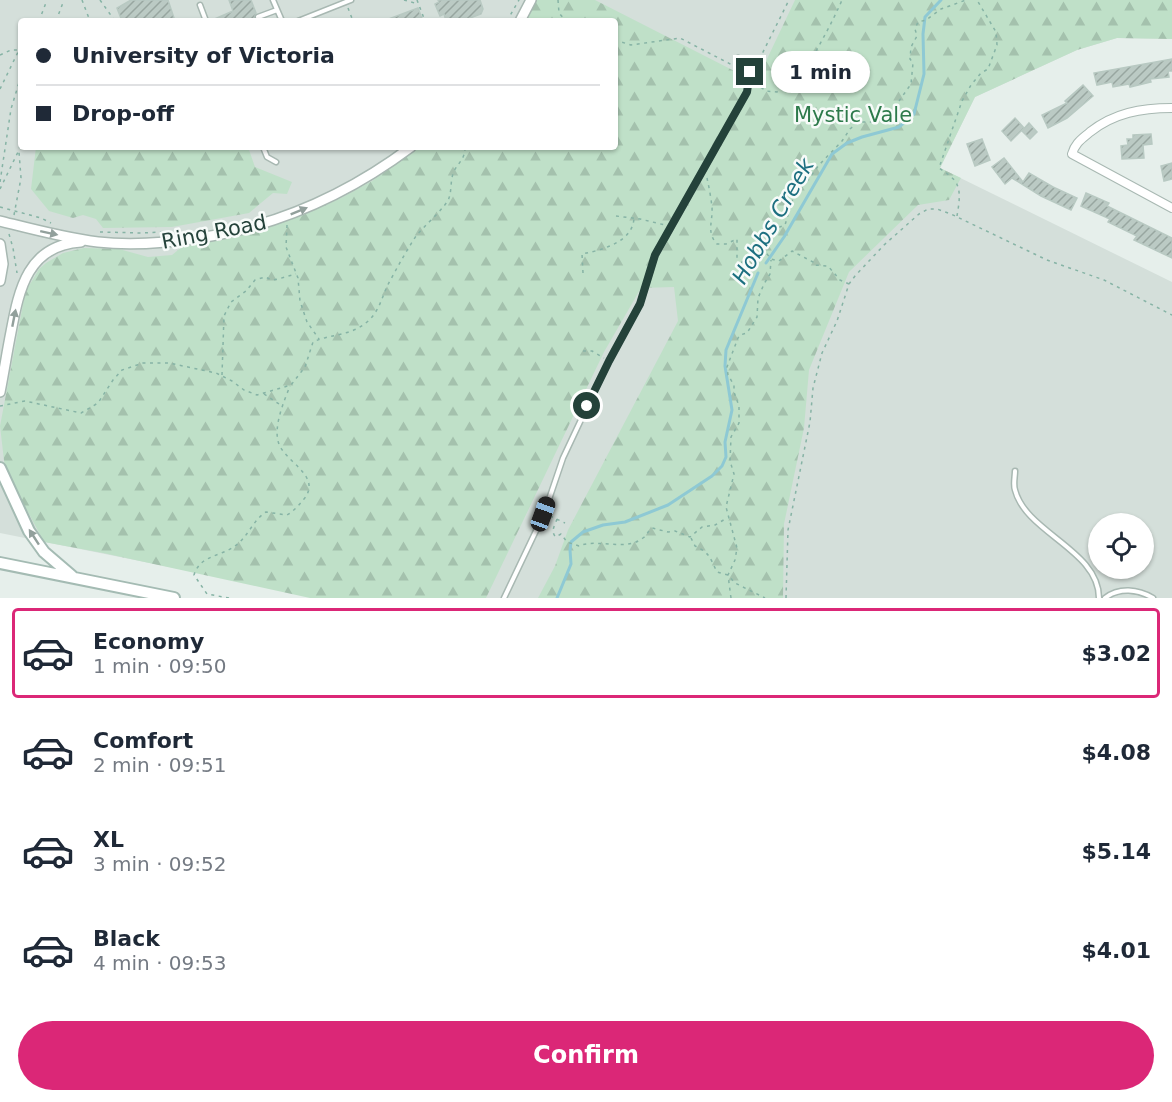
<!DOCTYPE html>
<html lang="en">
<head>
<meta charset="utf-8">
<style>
  body { margin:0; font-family:"DejaVu Sans",sans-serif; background:#f2f2f3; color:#1f2937; height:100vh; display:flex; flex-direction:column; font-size:22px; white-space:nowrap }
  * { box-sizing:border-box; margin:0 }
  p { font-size:20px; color:#747a83 }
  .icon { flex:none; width:33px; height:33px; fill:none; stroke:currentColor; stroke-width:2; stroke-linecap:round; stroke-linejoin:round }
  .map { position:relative; height:598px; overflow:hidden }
  .sheet { display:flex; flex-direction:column; background:#fff; flex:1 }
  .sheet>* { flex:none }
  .banner { position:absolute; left:18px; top:18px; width:600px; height:132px; border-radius:6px; box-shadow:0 2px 4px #0004; display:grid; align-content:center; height:132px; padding:0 18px; background:#fff }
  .controls { position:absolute; left:1088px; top:513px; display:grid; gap:12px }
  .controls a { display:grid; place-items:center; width:66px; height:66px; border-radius:50%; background:#fff; box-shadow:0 2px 4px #0004; font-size:30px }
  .end { position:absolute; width:27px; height:27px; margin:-14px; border:8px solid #24423a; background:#fff; box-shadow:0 0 0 3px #fff }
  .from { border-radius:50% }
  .bubble { position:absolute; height:42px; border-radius:21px; background:#fff; box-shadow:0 2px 4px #0004; font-size:20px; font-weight:800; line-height:42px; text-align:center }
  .car { position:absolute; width:18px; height:36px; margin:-18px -9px; border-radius:8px; box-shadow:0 0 4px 2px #0007; background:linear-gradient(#222 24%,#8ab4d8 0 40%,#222 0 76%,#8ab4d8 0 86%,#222 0) }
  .banner b { display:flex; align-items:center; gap:21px; height:57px; font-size:22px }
  .banner b+b { border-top:2px solid #e0e1e3 }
  .banner i { width:15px; height:15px; background:#1f2937 }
  ul { padding:10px 0 0; list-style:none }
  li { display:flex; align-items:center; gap:18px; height:90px; margin:0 12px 9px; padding:0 6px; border:3px solid transparent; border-radius:6px }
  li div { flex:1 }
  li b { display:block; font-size:22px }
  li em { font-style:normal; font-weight:800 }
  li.active { border-color:#db2777 }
  li>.icon { width:54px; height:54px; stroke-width:1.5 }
  .primary-button { display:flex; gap:12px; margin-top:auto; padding:12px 18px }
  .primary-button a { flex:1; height:69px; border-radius:36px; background:#db2777; color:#fff; font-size:24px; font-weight:800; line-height:69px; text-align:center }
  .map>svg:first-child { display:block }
</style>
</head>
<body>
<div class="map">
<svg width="1172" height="598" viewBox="0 0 1172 598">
  <defs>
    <pattern id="forest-firs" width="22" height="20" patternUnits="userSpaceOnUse" patternTransform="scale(1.5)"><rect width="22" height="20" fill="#bfe0c8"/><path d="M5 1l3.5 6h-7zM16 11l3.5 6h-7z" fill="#a4c1ad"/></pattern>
    <pattern id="building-hatch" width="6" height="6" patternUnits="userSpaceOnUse" patternTransform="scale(1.5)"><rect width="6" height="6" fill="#bbcac4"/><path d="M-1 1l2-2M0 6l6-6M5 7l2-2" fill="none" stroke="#98a6a0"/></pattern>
  </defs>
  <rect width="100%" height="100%" fill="#e6efeb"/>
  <path fill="#d4dfda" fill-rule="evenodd" d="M 0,0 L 1172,0 L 1172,39 L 1117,38 L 1077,50 L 975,97 L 940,168 L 1172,282 L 1172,598 L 324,598 L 0,533 ZM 21,21 L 615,21 L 615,147 L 21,147 ZM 1098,524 L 1143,524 L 1143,568 L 1098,568 Z"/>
  <path fill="url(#forest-firs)" d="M 537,0 L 595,0 L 756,82 L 795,0 L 1172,0 L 1172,39 L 1117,38 L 1077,50 L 975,97 L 940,168 L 961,178 L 949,200 L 918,205 L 849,272 L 809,370 L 804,428 L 784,524 L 783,598 L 538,598 L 555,566 L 568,530 L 678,321 L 674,287 L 641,288 L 604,352 L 486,598 L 310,598 L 103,553 L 44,542 L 5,469 L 0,426 L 24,299 L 27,289 L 39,269 L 46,263 L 63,253 L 84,248 L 119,249 L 148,257 L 172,255 L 183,246 L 251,233 L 301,216 L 341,198 L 372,181 L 419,147 L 615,147 L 615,21 L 525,21 Z
    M 36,147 L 248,147 L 255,167 L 292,182 L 287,194 L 273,193 L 249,213 L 172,227 L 103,228 L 96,219 L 83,215 L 73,218 L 49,211 L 31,189 Z"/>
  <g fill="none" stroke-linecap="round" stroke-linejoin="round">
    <path stroke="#8ec9d4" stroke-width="3" d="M 766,263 L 784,237 L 832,154 L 847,143 L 862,137 L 899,127 L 914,114 L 924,74 L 923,34 L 925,17 L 941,0
      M 557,598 L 571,564 L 570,550 L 571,542 L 583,532 L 603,525 L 625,522 L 668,505 L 712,476 L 722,466 L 726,457 L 725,442 L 732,410 L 725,366 L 726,350 L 758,273"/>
  </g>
  <path fill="url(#building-hatch)" stroke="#b8c9c2" stroke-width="1.5" d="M 131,0 L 168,0 L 175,21 L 122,21 L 117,8 Z
    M 229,0 L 251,0 L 256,13 L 254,18 L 257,21 L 210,21 L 233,11 Z
    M 438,0 L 480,0 L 483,9 L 481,14 L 462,21 L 446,21 L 444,14 L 440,16 L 435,4 L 439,2 Z
    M 418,8 L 423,21 L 386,21 L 386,20 Z
    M 1172,59 L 1172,71 L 1168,71 L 1169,77 L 1150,79 L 1151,82 L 1130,87 L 1129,84 L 1113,87 L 1112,82 L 1097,85 L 1094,73 Z
    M 1083,85 L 1093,96 L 1067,118 L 1048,128 L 1042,115 L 1067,103 L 1065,101 Z
    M 1015,118 L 1024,128 L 1011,141 L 1002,131 Z
    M 1029,123 L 1037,132 L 1030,139 L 1022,131 Z
    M 1151,134 L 1152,144 L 1143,145 L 1144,158 L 1122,159 L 1121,146 L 1128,145 L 1127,139 L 1133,139 L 1133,135 Z
    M 982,139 L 990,160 L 975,166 L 967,144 Z
    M 1004,158 L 1023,182 L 1029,173 L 1053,187 L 1077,198 L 1071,210 L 1041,196 L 1012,178 L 1005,184 L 992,167 Z
    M 1172,163 L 1172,179 L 1164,181 L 1161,166 Z
    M 1086,193 L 1109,203 L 1107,206 L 1172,238 L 1172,258 L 1134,240 L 1137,236 L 1108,222 L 1110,219 L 1081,206 Z"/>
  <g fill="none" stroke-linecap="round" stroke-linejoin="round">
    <defs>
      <path id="service" d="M 273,0 L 282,21
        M 200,5 L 206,21
        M 258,17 L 277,10
        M 298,21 L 351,0
        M 263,147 L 267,157 L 276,162
        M 1015,471 C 1015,477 1013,484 1015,490 C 1026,533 1099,550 1099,598
        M 504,598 L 544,514 L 563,458 L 587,407 L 609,361 L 640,304 L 655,256 L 747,92 L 750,72 L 738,58
        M 1105,598 C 1119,587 1138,589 1153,598"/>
      <path id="minor" d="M 1172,108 C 1141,108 1114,113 1090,132 C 1082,139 1075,143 1072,154 L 1172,208"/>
      <path id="tertiary" d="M 520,21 L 531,0
        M 0,221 C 32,229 65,238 98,242 C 132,246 166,243 199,238 C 277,226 347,195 411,147
        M 0,244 L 3,264 L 0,281
        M 0,392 C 4,372 7,352 11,332 C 19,289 28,245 81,242"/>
      <path id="secondary" d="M 0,468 L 29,531 L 44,552 L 72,576
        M 0,563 L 174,598"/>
    </defs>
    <use href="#service" stroke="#a8b8b2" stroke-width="7"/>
    <use href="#minor" stroke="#a8b8b2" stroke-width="10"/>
    <use href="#tertiary" stroke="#a8b8b2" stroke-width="12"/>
    <use href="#secondary" stroke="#a4bbb3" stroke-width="14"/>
    <path stroke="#86b3a5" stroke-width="1.5" stroke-dasharray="3 4.5" stroke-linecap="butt" d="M 82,0 L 90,21
      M 100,0 L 115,21
      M 404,0 L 418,4
      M 417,0 L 425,21
      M 558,0 L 559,13 L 566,21
      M 348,8 L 353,21
      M 39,21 L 47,0
      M 56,21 L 64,0
      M 507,21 L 519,0
      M 615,40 L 631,45 L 680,38 L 738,68
      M 0,55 L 11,50 L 21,50
      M 756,66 L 789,0
      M 755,83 L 766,91 L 777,92 C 782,87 787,86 793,82 C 807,72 835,17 842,0
      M 0,89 L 19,50
      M 707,178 C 709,187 711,198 712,207 C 713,222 706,232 717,244 L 726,244 L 737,239 L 737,265 L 762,250
      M 0,182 L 11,109 L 21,76
      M 0,189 L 18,152
      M 0,207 L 41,218 L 51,223
      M 14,215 L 21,178 L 19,152 L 21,136
      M 616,216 L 640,219 L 665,225
      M 957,216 C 959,203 963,186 951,177 C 947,173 943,171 939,168 L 962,101 L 971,85 L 981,73 L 988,69 L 997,45 L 996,32 L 977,0
      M 287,225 L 286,247 L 298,278 L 300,301 L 307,322 L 319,339
      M 100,232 L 142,233 L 176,231
      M 9,234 L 13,248 L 17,273
      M 583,273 L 582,254 C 602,250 633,242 634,218
      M 849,284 L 840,280 L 828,266 L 814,265 L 813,262 L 792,251 L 779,261 L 771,259 L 763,249 L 770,243 L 775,229 L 785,225 L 797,185 L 805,184 L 819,165 L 842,141 L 850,129 L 858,122 L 874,122 L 892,111 L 911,84 L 913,63 L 910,59 L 911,47 L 917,36 L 915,29 L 918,22 L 926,20 L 941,9 L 966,0
      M 583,351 L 592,351 L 604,358
      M 222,375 L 224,316 L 231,302 L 246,291 L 255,280 L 265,277 L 272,280 L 278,279 L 296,274
      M 264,394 L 282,406
      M 0,406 L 25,401 L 81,413 L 98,403 L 113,380 L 122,370 L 143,363 L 169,363 L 216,373 L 232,381 L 244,390 L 257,395 L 291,385 L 305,367 L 313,342 C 330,334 351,336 367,322 C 381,310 382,294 391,279 C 399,264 407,250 416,236 C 424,226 446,207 449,198 C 452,189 450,181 454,171 C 459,162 465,159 465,147
      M 550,516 L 565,523
      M 557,519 C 555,525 550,532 556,537 L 561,534 L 567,542 L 579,546 C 598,538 625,552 643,538 C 647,535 648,531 652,528 L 668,532 L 675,531 L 690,537 L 702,527 L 715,525 L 727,518
      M 691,538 L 695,546 C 710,553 710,558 717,572 L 728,575 L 735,583 L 765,598
      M 229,598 L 207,594 L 194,575 C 200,555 220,557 235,546 C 248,537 253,520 266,512 L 287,515 C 294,511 299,505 304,499 C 323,475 283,462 278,441 C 274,425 284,401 290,386
      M 731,598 L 728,575 L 735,560 L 737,548 L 726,507 L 734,474 L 730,461 L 731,437 L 739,423 L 739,406 L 734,392 L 734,385 L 728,375 L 727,367 L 738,338 L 740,335 L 747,333 L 757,317 L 758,298 L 764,284 L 770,274 L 771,260
      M 786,598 L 788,530 L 810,422 L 813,388 L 822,353 L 837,321 L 849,284 L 855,276 L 884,245 L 919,214 L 928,209 L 937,209 L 951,214 L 1047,260 L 1104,280 L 1172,315"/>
    <use href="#service" stroke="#fff" stroke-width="4"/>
    <use href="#minor" stroke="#fff" stroke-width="8"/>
    <use href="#tertiary" stroke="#fff" stroke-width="9"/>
    <use href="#secondary" stroke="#fff" stroke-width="10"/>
  </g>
  <defs><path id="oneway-solid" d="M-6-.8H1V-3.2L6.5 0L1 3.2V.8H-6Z" transform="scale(1.5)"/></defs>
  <g fill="#92a09c">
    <use href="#oneway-solid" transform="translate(299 211) rotate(-22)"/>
    <use href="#oneway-solid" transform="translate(49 233) rotate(12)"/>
    <use href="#oneway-solid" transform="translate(14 318) rotate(-79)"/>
    <use href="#oneway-solid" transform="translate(34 537) rotate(-123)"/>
  </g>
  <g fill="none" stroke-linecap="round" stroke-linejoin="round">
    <path stroke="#24423a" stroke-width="8" d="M 587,406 L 609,361 L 640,304 L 655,255 L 747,92 L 750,72"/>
  </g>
  <g text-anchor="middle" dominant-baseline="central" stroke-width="5" stroke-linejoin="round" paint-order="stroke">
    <g font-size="21" fill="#2d7a4b" stroke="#f7fbf9">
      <text x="853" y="115">Mystic Vale</text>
    </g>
    <g font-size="21" fill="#24423a" stroke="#f7fbf9">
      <text transform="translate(214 232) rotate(-11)">Ring Road</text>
    </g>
    <g font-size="22" font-style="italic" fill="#1c6f80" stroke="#f7fbf9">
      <text transform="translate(773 221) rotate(-60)">Hobbs Creek</text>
    </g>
  </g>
</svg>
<div class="controls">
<a><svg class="icon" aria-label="locate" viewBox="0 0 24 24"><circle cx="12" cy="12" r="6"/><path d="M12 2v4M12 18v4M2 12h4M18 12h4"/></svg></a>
</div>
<i class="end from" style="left:587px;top:406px"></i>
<i class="end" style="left:750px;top:72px"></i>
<div class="bubble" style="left:771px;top:51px;width:99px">1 min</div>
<i class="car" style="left:543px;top:514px;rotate:20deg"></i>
<div class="banner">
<b><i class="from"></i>University of Victoria</b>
<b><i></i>Drop-off</b>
</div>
</div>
<section class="sheet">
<ul>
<li class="active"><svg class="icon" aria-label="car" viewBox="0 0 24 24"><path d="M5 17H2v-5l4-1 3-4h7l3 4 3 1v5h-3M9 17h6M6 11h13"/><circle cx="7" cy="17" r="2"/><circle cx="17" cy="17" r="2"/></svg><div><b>Economy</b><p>1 min · 09:50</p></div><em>$3.02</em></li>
<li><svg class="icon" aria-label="car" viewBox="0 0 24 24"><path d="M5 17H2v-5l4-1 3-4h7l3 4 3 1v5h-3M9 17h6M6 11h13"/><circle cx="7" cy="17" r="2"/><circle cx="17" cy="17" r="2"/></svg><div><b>Comfort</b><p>2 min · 09:51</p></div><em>$4.08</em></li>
<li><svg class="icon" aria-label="car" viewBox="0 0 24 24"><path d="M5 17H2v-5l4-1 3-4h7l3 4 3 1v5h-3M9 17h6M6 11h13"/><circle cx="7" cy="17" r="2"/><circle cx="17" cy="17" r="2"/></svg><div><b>XL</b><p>3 min · 09:52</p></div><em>$5.14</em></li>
<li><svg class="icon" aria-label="car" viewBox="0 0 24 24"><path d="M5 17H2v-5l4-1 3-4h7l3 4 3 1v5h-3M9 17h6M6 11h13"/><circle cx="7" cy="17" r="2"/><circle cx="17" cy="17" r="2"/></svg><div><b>Black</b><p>4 min · 09:53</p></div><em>$4.01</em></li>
</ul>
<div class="primary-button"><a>Confirm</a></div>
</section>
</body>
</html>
